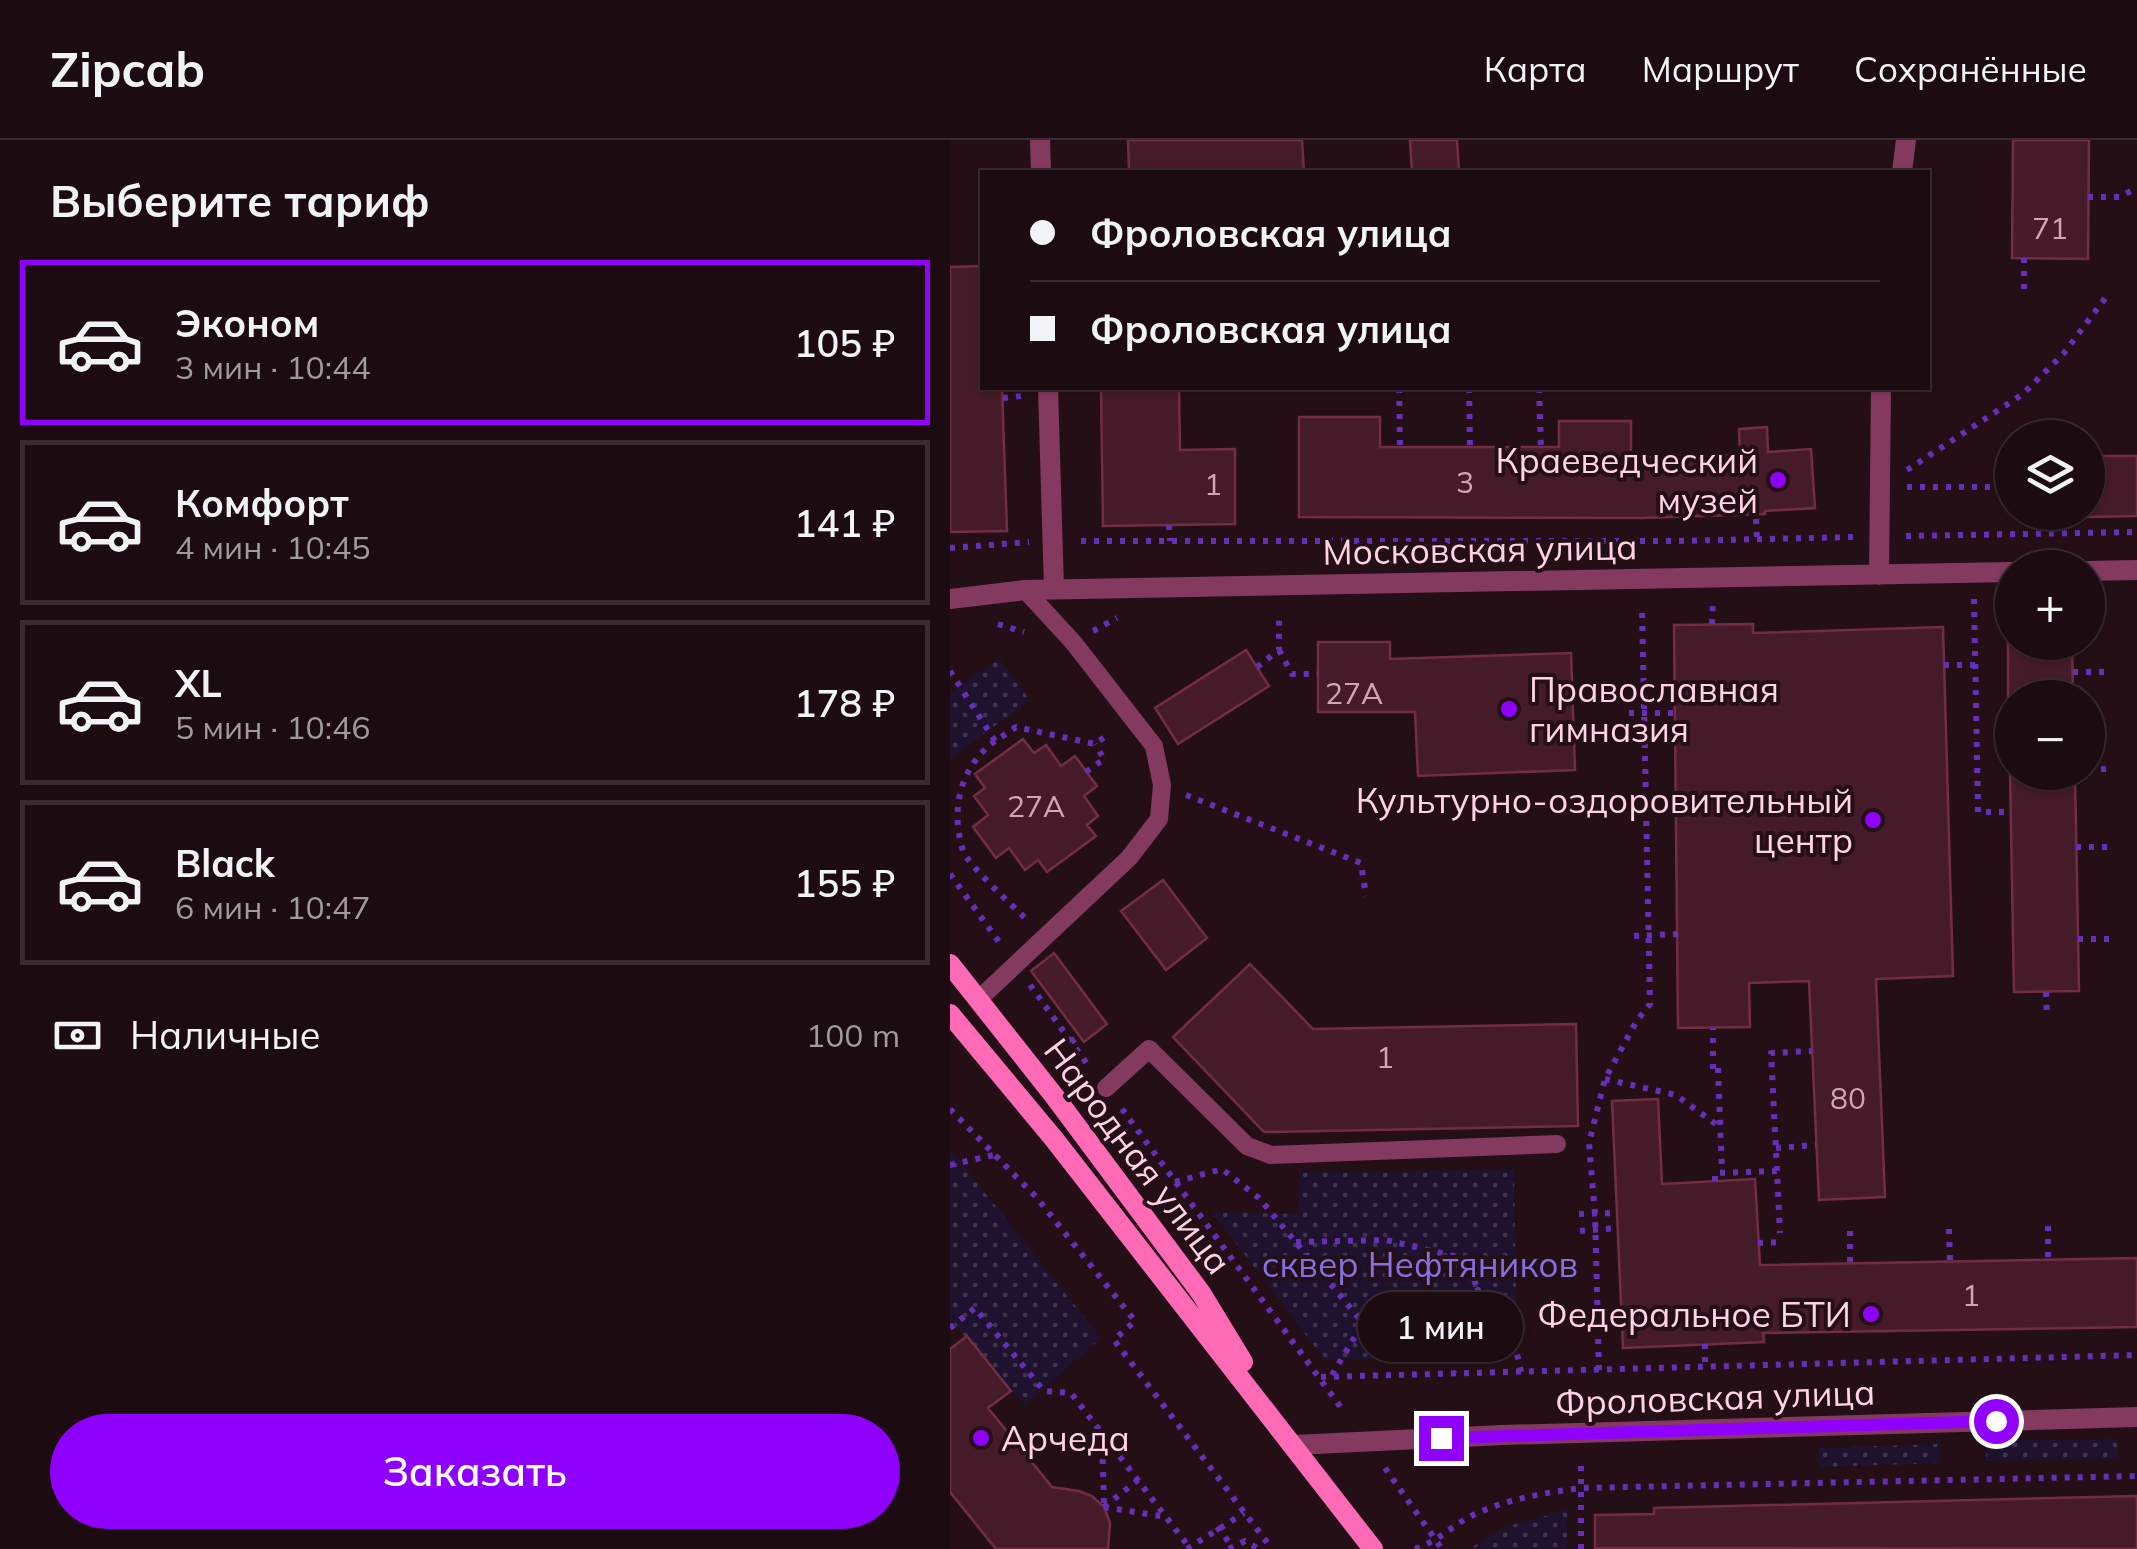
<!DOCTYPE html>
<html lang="ru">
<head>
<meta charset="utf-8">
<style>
  body { margin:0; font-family:Mulish,sans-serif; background:#29191f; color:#f1f3f6; height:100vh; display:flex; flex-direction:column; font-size:38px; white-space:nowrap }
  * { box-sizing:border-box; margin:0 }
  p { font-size:32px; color:#a09b9f }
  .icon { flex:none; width:55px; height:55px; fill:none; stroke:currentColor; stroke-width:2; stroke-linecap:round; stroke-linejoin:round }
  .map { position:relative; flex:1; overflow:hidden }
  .side { display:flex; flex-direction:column; background:#1c0b11; width:950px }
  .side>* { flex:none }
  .guide { position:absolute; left:30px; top:30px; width:950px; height:220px; border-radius:0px; box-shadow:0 2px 8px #0004,0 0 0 2px #3a2b31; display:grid; align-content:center; height:220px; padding:0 50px; background:#1c0b11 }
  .controls { position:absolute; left:1045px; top:280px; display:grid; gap:20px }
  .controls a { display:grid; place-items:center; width:110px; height:110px; border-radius:50%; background:#1c0b11; box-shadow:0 2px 8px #0004,0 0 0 2px #3a2b31; font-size:50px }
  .end { position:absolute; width:45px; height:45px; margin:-22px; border:12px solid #9001fd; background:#fff; box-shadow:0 0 0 5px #fff }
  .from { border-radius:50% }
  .bubble { position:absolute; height:70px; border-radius:35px; background:#1c0b11; box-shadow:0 2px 8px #0004,0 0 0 2px #3a2b31; font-size:32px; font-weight:600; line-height:70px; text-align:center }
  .guide b { display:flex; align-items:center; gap:35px; height:95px; font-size:38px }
  .guide b+b { border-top:2px solid #3a2b31 }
  .guide i { width:25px; height:25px; background:#f1f3f6 }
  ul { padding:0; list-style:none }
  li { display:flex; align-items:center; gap:30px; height:165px; margin:0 20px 15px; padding:0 30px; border:5px solid #3a2b31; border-radius:0px }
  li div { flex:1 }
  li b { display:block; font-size:38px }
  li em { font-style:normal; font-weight:600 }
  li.active { border-color:#9001fd }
  li>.icon { width:90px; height:90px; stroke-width:1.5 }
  h2 { padding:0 50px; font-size:45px; line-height:120px }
  .pay { display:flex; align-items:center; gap:25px; height:110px; padding:0 50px; font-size:38px }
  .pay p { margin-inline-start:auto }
  .action { display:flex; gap:20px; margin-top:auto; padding:20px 50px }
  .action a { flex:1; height:115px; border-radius:60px; background:#9001fd; color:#fff; font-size:40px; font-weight:600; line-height:115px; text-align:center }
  header { display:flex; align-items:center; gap:60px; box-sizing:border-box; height:140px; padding:0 50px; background:#1c0b11; border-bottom:2px solid #3a2b31 }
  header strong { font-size:48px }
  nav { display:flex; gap:55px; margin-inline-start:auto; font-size:35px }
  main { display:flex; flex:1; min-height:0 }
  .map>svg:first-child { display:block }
</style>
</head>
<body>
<header>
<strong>Zipcab</strong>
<nav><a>Карта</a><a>Маршрут</a><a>Сохранённые</a></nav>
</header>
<main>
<section class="side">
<h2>Выберите тариф</h2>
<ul>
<li class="active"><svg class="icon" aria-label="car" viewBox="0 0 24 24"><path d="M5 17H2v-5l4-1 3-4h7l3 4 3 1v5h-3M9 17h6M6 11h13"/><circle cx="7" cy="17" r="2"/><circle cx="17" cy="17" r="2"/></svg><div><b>Эконом</b><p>3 мин · 10:44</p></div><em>105 ₽</em></li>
<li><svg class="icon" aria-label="car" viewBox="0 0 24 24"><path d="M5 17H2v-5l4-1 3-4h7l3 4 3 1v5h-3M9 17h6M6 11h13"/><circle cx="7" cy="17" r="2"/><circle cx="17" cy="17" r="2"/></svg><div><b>Комфорт</b><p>4 мин · 10:45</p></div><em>141 ₽</em></li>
<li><svg class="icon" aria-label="car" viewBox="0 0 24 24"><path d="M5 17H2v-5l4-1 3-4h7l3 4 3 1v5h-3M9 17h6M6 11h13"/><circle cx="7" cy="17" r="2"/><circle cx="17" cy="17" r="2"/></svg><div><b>XL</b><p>5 мин · 10:46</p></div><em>178 ₽</em></li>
<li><svg class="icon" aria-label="car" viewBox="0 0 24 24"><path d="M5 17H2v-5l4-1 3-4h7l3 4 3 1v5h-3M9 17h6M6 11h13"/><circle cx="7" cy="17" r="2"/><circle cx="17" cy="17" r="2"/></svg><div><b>Black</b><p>6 мин · 10:47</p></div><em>155 ₽</em></li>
</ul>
<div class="pay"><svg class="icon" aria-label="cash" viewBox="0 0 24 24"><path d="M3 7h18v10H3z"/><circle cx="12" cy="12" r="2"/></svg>Наличные<p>100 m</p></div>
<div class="action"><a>Заказать</a></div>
</section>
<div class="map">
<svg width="1187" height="1409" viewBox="0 0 1187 1409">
  <defs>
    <pattern id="grass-dots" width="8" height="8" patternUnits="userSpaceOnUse" patternTransform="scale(2.5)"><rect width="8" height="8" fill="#1e122f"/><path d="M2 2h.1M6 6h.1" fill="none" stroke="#40344d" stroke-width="1.8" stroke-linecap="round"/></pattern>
  </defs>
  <rect width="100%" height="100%" fill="#250f17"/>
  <path fill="url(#grass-dots)" d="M 49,518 L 80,560 L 0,619 L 0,554 Z
    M 0,1009 L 151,1198 L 75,1265 L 3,1183 L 0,1185 Z
    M 564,1030 L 567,1214 L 375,1220 L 262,1072 L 348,1074 L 350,1032 Z
    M 1167,1299 L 1168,1319 L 1036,1321 L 1036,1300 Z
    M 990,1304 L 990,1323 L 869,1327 L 868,1308 Z
    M 617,1370 L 617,1409 L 518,1409 L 558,1386 Z"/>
  <path fill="#461b29" stroke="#722d44" stroke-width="2.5" d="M 178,0 L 352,0 L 354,32 L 179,32 Z
    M 460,0 L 507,0 L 509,32 L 462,32 Z
    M 1063,0 L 1139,0 L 1138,119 L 1062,118 Z
    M 32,126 L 32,248 L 52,248 L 57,391 L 0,392 L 0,127 Z
    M 151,248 L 229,248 L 230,310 L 285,309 L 285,384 L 153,386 Z
    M 349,277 L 430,277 L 430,307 L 609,307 L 609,281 L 681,281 L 681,317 L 790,315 L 789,289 L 817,287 L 818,312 L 861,309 L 865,368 L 815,371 L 815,374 L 690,378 L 349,377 Z
    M 1138,316 L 1187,316 L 1187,376 L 1138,377 Z
    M 803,484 L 803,493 L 993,487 L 1003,836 L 926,839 L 935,1057 L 869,1060 L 859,841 L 799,843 L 800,887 L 728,888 L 724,485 Z
    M 368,502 L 440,502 L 440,519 L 621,513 L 625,630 L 468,636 L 465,572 L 368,572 Z
    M 1058,502 L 1122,502 L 1123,558 L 1058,558 Z
    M 296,510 L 319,546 L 228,604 L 205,568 Z
    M 73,599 L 84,613 L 96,605 L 111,626 L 125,616 L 147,646 L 134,656 L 148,676 L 137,685 L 146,696 L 97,732 L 88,720 L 75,730 L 59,708 L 46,718 L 23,687 L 38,675 L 24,656 L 35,648 L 25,634 Z
    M 1060,632 L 1125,632 L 1129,851 L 1064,852 Z
    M 213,740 L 257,798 L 216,830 L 171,771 Z
    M 104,813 L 157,884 L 134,902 L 81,831 Z
    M 300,824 L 363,889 L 626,884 L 628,986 L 314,992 L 223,897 Z
    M 708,959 L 712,1044 L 805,1039 L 810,1125 L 1187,1118 L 1187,1187 L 813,1193 L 814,1202 L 673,1208 L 662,961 Z
    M 17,1196 L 61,1251 L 38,1268 L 102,1347 L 129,1351 L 142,1356 L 154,1367 L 160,1383 L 158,1409 L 46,1409 L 0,1352 L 0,1209 Z
    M 1187,1356 L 1187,1409 L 645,1408 L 645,1375 L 704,1374 L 704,1368 Z"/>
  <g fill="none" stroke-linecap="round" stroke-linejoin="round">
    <path stroke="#662fb7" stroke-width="6" stroke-dasharray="5 8" stroke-linecap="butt" d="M 1138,57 L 1169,57 L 1187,48
      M 1074,118 L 1074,155
      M 449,248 L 450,307
      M 519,248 L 520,307
      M 589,248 L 591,307
      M 53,258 L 72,256
      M 1104,298 L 1105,290
      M 957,330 L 1073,254 L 1114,213 L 1156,157
      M 957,347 L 1047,347
      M 806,379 L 807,399
      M 219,385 L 220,401
      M 956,396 L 1187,392
      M 131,401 L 726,401 L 903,397
      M 0,408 L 79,402
      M 1024,459 L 1028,672 L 1060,672
      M 48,484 L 74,492
      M 762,484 L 763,462
      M 143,491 L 167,478
      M 329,510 L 342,534 L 368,534
      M 994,525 L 1025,525
      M 307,527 L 329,510 L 329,475
      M 0,531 L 45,601 L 66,587 L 145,604 L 160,593
      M 1123,532 L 1155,532
      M 679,573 L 725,573
      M 45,601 C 10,627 0,669 13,711 C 19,726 62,765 76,779
      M 1138,630 L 1158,629
      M 136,632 L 154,619 L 145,604
      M 236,655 L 411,723 L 416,756
      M 1126,707 L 1159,707
      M 0,734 L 52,806
      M 684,796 L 728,794
      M 1128,799 L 1162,799
      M 80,845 L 140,928
      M 1096,852 L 1097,875
      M 121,902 L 129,896
      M 768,928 L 772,1032
      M 763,929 L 763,888
      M 655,939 L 726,955 L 771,988
      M 0,969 L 87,1058 L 185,1181 L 164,1200 L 322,1409
      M 172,969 L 395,1273
      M 826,1008 L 866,1005
      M 0,1025 L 44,1015
      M 827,1031 L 821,913 L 862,911
      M 765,1041 L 765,1033 L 827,1031 L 830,1093
      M 225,1042 L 272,1029 L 309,1058 L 413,1183 L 499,1167 L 528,1150 L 567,1214 L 571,1232
      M 629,1074 L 667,1073
      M 1098,1086 L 1098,1119
      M 999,1089 L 1000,1121
      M 630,1091 L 668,1088
      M 900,1091 L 900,1123
      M 346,1102 L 436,1100 L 516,1119 L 528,1150
      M 808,1103 L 829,1102
      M 499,1167 L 504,1233
      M 0,1188 L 25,1168 L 94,1251 L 121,1253 L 239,1407
      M 755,1204 L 755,1227
      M 649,1230 L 645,1074 L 639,1003 L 655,939 L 686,882 L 700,864 L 692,467
      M 382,1235 L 413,1183
      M 371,1237 L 1187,1215
      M 152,1293 L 154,1367
      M 435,1328 L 492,1409
      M 154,1367 L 216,1377
      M 154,1367 L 188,1340
      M 267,1387 L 282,1406
      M 237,1409 L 294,1373
      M 279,1409 L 295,1401 L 309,1409
      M 465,1409 C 489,1401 500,1387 521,1376 C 556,1359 593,1353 631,1348 L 1187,1336
      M 631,1409 L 631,1319"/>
    <path stroke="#843a5f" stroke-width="18" d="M 29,859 L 179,718 L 209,679 L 212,645 L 204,606 L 123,502 L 75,450
      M 156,948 L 199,909 L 297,1006 L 321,1015 L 607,1004"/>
    <path stroke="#843a5f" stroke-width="20" d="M 90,0 L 91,32
      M 952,32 L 956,0
      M 98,248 L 104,449
      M 1138,431 L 1187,430
      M 929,435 L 931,248
      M 0,459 L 75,450 L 1062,432
      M 344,1305 L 553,1295 L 1187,1277"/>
    <path stroke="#ff6ab6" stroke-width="20" d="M 0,824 L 105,957 L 251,1153 L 293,1222
      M 0,874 L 104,999 L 423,1409"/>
  </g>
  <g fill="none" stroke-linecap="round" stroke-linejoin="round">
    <path stroke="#9001fd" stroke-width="12" d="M 491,1298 L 1046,1281"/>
  </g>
  <g fill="#9001fd" stroke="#250f17" stroke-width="4">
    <circle cx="828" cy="340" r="10"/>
    <circle cx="559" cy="569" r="10"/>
    <circle cx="923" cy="680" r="10"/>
    <circle cx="921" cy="1174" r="10"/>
    <circle cx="31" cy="1298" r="10"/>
  </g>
  <g text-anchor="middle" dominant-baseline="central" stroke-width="8" stroke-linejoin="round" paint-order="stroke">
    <g font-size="30" fill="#d1a5b6">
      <text x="1100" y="88">71</text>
      <text x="515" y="342">3</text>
      <text x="263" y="344">1</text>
      <text x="404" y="553">27А</text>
      <text x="86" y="666">27А</text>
      <text x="435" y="917">1</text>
      <text x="898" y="958">80</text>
      <text x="1021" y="1155">1</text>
    </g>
    <g font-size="35" fill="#ffd3e5" stroke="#250f17" text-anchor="end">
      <text x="808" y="320">Краеведческий<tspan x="808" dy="40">музей</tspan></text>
      <text x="579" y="549" text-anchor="start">Православная<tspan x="579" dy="40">гимназия</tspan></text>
      <text x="903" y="660">Культурно-оздоровительный<tspan x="903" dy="40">центр</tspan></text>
      <text x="901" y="1174">Федеральное БТИ</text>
      <text x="51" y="1298" text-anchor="start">Арчеда</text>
    </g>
    <g font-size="35" fill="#ffd3e5" stroke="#250f17">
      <text transform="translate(530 409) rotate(-1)">Московская улица</text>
      <text transform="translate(188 1016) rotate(53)">Народная улица</text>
      <text transform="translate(765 1257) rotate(-2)">Фроловская улица</text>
    </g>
    <g font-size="35" fill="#876ee3" stroke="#250f17">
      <text x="470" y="1124">сквер Нефтяников</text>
    </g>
  </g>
</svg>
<div class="controls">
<a><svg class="icon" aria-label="layers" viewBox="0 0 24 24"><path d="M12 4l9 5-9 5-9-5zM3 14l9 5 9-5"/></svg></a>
<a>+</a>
<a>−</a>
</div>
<i class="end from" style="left:1046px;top:1281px"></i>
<i class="end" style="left:491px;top:1298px"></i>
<div class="bubble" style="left:408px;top:1152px;width:165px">1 мин</div>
<div class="guide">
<b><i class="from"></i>Фроловская улица</b>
<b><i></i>Фроловская улица</b>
</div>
</div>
</main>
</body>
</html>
